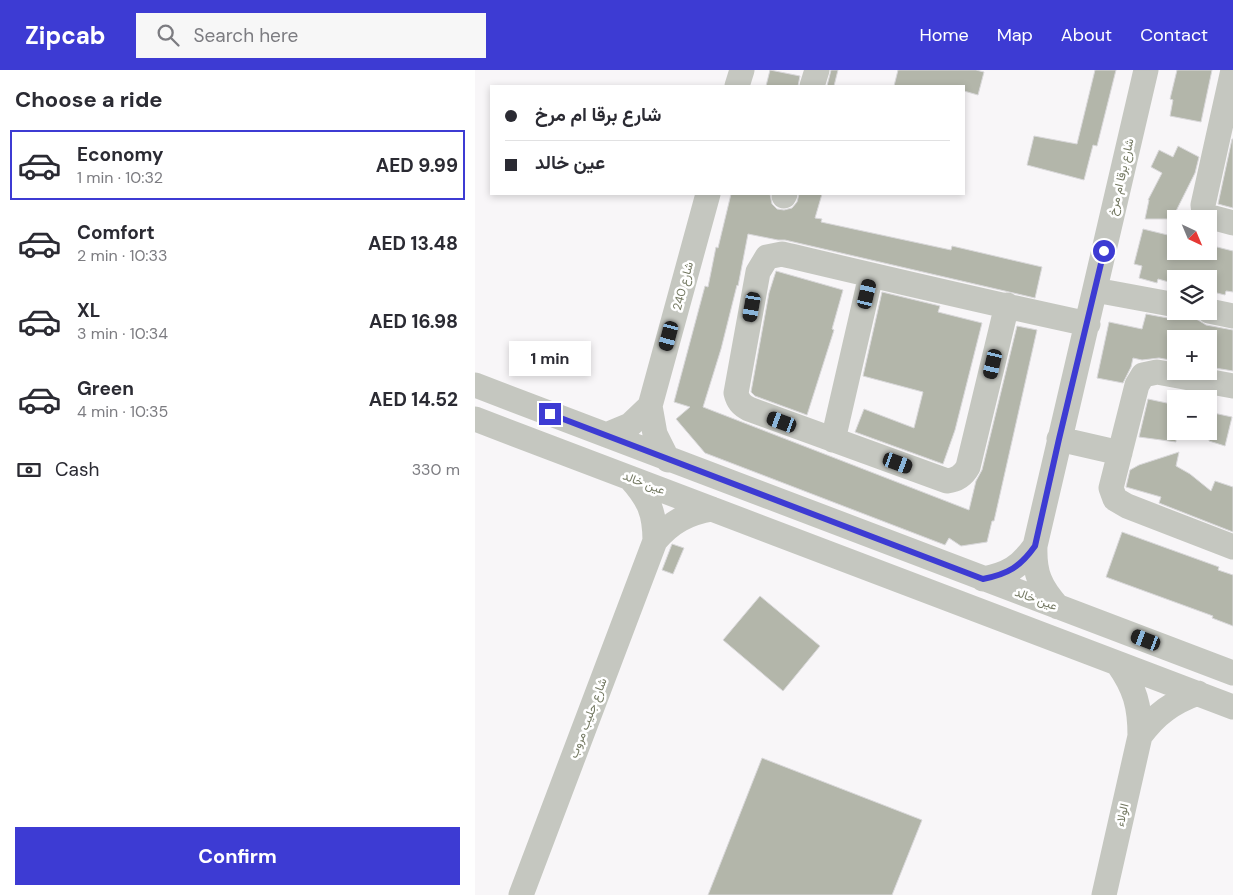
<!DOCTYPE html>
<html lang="en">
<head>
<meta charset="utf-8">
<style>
  body { margin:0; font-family:"DM Sans",Vazirmatn,sans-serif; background:#f7f7f7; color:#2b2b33; height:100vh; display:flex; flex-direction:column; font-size:19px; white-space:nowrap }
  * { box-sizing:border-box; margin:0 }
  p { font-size:16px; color:#7c7c81 }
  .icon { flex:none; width:28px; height:28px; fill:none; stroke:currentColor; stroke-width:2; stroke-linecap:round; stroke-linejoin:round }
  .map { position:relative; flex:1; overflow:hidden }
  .side { display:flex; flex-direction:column; background:#fff; width:475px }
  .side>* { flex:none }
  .guide { position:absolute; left:15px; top:15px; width:475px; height:110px; border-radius:0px; box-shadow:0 2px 8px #0003; display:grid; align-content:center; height:110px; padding:0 15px; background:#fff }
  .needle { width:32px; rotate:136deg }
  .tools { position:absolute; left:692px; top:140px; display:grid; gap:10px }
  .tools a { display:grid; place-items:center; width:50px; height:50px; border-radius:0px; background:#fff; box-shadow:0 2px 8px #0003; font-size:25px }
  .end { position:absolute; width:22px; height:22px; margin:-11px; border:6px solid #3d3bd3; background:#fff; box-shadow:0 0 0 2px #fff }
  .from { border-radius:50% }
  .bubble { position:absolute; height:35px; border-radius:0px; background:#fff; box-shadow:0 2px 8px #0003; font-size:16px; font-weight:700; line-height:35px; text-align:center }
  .car { position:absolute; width:15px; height:30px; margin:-15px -8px; border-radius:6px; box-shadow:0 0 4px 1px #0007; background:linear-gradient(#222 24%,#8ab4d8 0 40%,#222 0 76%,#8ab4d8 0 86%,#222 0) }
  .guide b { display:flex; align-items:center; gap:18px; height:48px; font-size:19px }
  .guide b+b { border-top:1px solid #e1e1e2 }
  .guide i { width:12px; height:12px; background:#2b2b33 }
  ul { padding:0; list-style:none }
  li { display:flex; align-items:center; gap:15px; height:70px; margin:0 10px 8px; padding:0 5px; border:2px solid transparent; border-radius:0px }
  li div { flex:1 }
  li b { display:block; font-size:19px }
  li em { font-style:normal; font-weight:700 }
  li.current { border-color:#3d3bd3 }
  li>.icon { width:45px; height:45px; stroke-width:1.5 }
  h2 { padding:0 15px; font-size:22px; line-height:60px }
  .pay { display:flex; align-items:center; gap:12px; height:55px; padding:0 15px; font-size:19px }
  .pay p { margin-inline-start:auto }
  .action { display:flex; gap:10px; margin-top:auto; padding:10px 15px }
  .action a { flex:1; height:58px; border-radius:0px; background:#3d3bd3; color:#fff; font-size:20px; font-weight:700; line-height:58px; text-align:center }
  header { display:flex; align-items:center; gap:30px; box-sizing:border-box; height:70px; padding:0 25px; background:#3d3bd3; color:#fff }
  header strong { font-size:24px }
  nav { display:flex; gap:28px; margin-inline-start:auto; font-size:18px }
  .search { width:350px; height:45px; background:#f7f7f7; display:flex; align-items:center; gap:12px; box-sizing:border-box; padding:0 18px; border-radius:0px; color:#7c7c81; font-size:19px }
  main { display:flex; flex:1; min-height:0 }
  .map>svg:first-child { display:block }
</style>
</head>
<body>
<header>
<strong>Zipcab</strong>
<div class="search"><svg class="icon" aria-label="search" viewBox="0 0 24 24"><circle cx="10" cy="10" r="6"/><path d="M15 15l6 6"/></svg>Search here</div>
<nav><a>Home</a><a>Map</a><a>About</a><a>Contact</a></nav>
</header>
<main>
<section class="side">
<h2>Choose a ride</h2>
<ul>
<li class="current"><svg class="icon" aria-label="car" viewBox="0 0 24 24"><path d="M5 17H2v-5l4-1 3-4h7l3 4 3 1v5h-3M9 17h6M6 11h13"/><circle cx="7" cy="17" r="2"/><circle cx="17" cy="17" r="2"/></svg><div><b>Economy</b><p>1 min · 10:32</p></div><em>AED 9.99</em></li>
<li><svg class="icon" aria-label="car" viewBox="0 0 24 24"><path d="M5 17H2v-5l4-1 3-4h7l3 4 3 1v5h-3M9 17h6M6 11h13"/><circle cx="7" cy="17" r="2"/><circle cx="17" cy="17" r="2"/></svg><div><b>Comfort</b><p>2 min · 10:33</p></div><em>AED 13.48</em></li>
<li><svg class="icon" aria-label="car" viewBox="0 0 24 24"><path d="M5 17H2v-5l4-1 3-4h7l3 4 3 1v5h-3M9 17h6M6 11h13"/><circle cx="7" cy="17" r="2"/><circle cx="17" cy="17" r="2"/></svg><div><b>XL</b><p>3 min · 10:34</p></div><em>AED 16.98</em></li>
<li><svg class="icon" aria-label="car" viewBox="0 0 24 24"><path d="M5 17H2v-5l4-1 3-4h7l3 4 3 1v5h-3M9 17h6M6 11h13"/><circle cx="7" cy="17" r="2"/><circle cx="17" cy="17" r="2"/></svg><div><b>Green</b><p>4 min · 10:35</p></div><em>AED 14.52</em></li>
</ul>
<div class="pay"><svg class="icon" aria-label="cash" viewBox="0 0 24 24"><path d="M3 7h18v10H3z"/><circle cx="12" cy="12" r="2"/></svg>Cash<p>330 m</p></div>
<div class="action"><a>Confirm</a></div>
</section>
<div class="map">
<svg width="758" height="825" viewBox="0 0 758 825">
  <rect width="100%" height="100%" fill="#f8f6f8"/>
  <path fill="#b3b6aa" stroke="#d9d8da" d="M 295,0 L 325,6 L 323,16 L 291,16 Z
    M 356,0 L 363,0 L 359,16 L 352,16 Z
    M 423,0 L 501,0 L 509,2 L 503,25 L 489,21 L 489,16 L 419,16 Z
    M 620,0 L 641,0 L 622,76 L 618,75 L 609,110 L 552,95 L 559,66 L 602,74 Z
    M 702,0 L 737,0 L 726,52 L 695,46 L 698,30 L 695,29 Z
    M 757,69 L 758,69 L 758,138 L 743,134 Z
    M 703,76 L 724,87 L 720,103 L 697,149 L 670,149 L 674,130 L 673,130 L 687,103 L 676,97 L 684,80 L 698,87 Z
    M 256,124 L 295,124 L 297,134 L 302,139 L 309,140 L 317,138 L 322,132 L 324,124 L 347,124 L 340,148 L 347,149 L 346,152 L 476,180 L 477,176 L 567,197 L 560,228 L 310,170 L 303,170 L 273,164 L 263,216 L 262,215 L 246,279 L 228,337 L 494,440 L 501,411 L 507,400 L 542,256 L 562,260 L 519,451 L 517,451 L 512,472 L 486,476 L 474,468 L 470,475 L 230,383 L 201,349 L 215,337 L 199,332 L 230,216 L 233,217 L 241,177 L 243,178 Z
    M 668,159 L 701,167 L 698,181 L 734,181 L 734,175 L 758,181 L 758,222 L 751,221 L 750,225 L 734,221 L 734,209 L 701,209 L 701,214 L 683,209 L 682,213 L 664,208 L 667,196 L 659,194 Z
    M 301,201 L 368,220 L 357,259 L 359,260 L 332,345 L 280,326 L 276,322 L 294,223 Z
    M 407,222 L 465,236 L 463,242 L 507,253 L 480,360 L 468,394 L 380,362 L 389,339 L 439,358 L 448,322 L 388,306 Z
    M 671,244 L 698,249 L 705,249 L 710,246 L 723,250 L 731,255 L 758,260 L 758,301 L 734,297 L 734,269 L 701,269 L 701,291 L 684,288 L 667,290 L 658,288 L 656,297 L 648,313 L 622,308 L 634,252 L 667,259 Z
    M 673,329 L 701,335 L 701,372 L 664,367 Z
    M 734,342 L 757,347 L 750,376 L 734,371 Z
    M 704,382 L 701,396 L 715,404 L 736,421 L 740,411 L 758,417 L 758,462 L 684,433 L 686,427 L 651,417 L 655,400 L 664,395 Z
    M 647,462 L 744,497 L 743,500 L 758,505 L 758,556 L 737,548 L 738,546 L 631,507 Z
    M 197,474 L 209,478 L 198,504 L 187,500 Z
    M 285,526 L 345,576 L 308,621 L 248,570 Z
    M 287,688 L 447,750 L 417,825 L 233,825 Z"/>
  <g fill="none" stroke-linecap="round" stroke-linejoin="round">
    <path stroke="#c5c7c0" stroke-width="25" d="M 758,0 L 728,135 L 729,143 L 732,146 L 758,153
      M 262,16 L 267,0
      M 337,16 L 342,0
      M 309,126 L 310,124
      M 620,220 L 701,235
      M 532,235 L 493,397 C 488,406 482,410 472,411 L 274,339 C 266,335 263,331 261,323 L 283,202 L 292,187 L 307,184 C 409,208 510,232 613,254
      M 734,241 L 758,246
      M 0,315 L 758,603
      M 758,316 L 682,302 L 668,305 L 662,315 L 636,418 L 640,429 L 652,436 L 758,477
      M 0,349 L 758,637
      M 131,365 L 155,355 L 175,336
      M 584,369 L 645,383
      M 358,370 L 396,205
      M 193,390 L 180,364 L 175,336 L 233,124
      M 155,408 C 174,429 180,443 180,471
      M 508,509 C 533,504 545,497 560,476
      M 583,537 C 565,517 559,503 560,476 L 671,0
      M 665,666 C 681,644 698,632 723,623
      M 46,825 L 180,471 C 196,452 213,443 237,439
      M 629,825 L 665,666 C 665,636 660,618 643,594"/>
  </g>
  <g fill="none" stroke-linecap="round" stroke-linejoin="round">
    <path stroke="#3d3bd3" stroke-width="6" d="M 75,344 L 508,509 C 533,504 545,497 560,476 L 584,369 L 629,181"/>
  </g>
  <g text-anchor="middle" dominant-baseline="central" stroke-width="5" stroke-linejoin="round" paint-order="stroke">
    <g font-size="12" fill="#737861" stroke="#fff">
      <text transform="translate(646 107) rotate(-77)">شارع برقا ام مرخ</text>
      <text transform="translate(208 216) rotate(-75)">شارع 240</text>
      <text transform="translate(169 413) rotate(21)">عين خالد</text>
      <text transform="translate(561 529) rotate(20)">عين خالد</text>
      <text transform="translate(113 648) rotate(-69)">شارع جليب مروب</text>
      <text transform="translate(647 745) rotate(-77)">الولاء</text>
    </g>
  </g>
</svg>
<div class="tools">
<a><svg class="needle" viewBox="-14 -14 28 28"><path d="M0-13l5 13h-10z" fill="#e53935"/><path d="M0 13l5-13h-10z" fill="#7c7c81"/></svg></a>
<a><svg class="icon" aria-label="layers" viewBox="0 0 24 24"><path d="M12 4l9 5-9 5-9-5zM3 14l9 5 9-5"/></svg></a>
<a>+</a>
<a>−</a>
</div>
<i class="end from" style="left:629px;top:181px"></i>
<i class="end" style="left:75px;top:344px"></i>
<div class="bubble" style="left:34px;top:271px;width:82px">1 min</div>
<i class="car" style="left:392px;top:224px;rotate:13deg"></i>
<i class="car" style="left:277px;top:237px;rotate:190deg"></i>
<i class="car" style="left:194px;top:266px;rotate:195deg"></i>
<i class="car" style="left:518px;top:294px;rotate:193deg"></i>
<i class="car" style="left:307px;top:352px;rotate:290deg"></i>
<i class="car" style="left:423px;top:393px;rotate:110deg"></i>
<i class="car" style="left:671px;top:570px;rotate:291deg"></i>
<div class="guide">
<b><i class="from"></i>شارع برقا ام مرخ</b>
<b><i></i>عين خالد</b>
</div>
</div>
</main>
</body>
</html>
